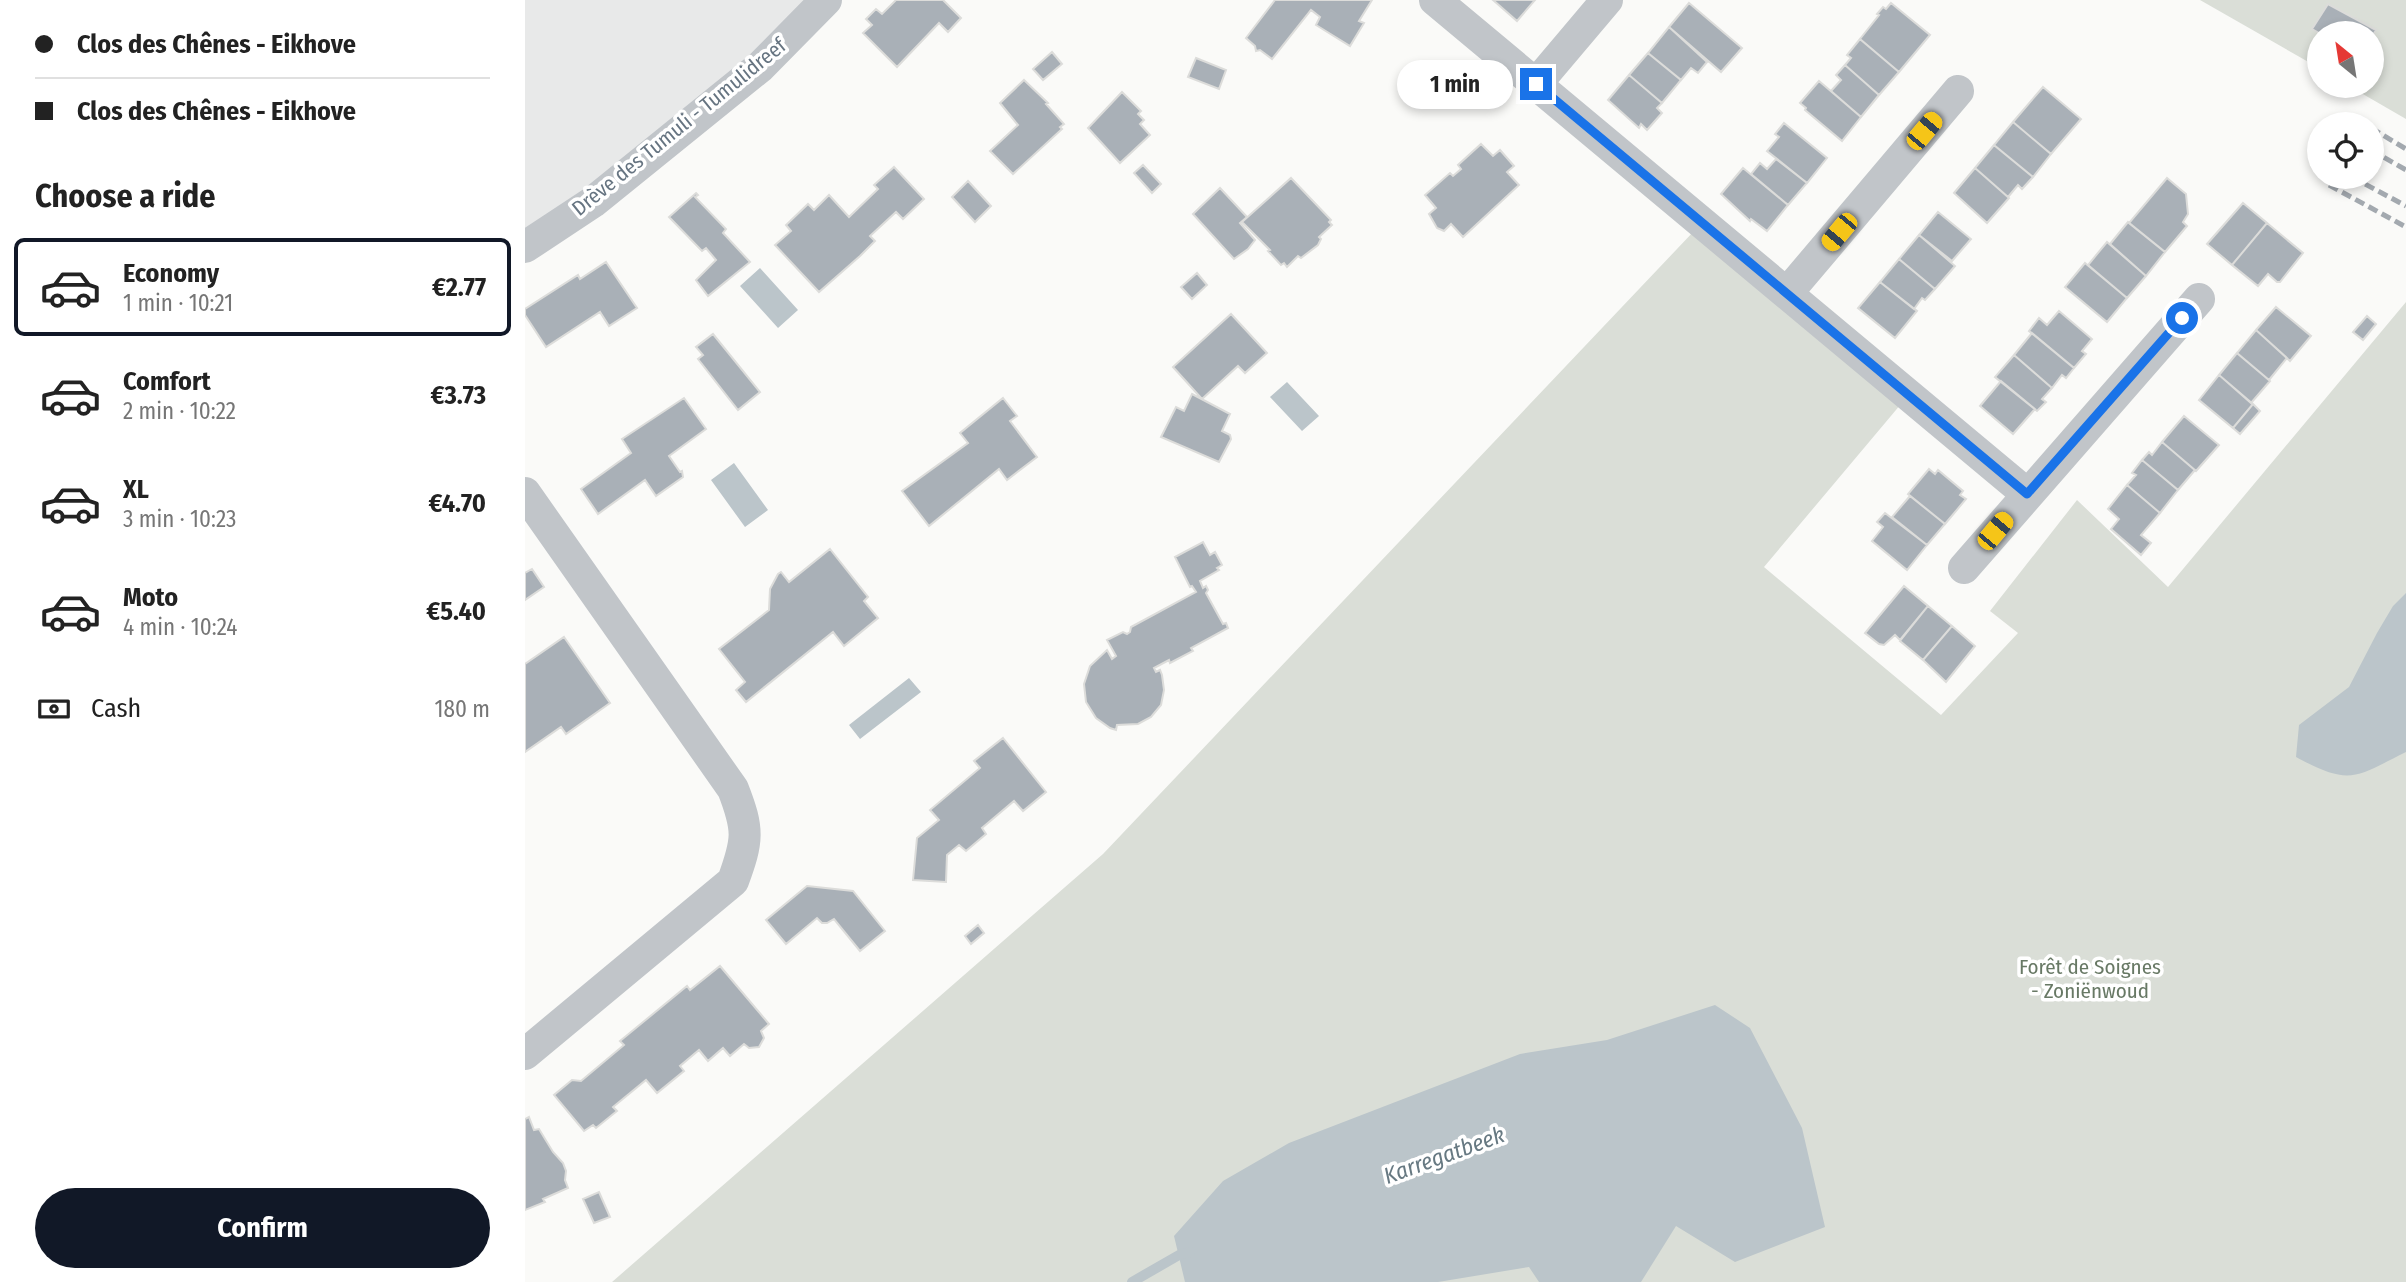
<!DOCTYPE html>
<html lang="en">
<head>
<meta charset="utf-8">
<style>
  body { margin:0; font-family:"Fira Sans Condensed",sans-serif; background:#f6f6f6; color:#222; height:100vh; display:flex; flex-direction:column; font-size:26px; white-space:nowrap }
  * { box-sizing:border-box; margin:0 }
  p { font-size:23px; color:#767676 }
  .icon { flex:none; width:38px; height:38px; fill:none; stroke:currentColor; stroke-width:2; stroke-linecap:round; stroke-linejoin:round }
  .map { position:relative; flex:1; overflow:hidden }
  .side { display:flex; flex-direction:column; background:#fff; width:525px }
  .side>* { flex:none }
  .top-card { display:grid; align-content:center; height:154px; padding:0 35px; background:#fff }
  .needle { width:46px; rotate:330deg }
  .controls { position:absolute; left:1782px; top:21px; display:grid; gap:14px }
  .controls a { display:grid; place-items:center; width:77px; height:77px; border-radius:50%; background:#fff; box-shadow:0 4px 10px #0003; font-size:35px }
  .end { position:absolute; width:32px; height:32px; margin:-16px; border:9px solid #1a73e8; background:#fff; box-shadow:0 0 0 4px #fff }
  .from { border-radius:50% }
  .bubble { position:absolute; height:49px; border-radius:24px; background:#fff; box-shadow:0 4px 10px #0003; font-size:23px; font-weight:700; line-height:49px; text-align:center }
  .car { position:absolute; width:21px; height:42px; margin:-21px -10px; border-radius:9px; box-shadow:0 0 5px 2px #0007; background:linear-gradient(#f5c518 24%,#345 0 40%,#f5c518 0 76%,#345 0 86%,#f5c518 0) }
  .top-card b { display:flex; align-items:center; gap:24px; height:66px; font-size:26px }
  .top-card b+b { border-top:2px solid #e0e0e0 }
  .top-card i { width:18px; height:18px; background:#222 }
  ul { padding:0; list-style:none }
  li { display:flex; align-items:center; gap:21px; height:98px; margin:0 14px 10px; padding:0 21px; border:4px solid transparent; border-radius:10px }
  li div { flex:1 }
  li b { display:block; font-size:26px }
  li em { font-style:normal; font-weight:700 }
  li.current { border-color:#111827 }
  li>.icon { width:63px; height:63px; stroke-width:1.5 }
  h2 { padding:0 35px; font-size:32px; line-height:84px }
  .pay { display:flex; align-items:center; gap:18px; height:77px; padding:0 35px; font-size:26px }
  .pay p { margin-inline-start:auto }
  .action { display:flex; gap:14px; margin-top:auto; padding:14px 35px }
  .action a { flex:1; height:80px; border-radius:42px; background:#111827; color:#fff; font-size:28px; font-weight:700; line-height:80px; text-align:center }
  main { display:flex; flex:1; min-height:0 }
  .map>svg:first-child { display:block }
</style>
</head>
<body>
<main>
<section class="side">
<div class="top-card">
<b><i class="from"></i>Clos des Chênes - Eikhove</b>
<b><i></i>Clos des Chênes - Eikhove</b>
</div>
<h2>Choose a ride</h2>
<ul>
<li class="current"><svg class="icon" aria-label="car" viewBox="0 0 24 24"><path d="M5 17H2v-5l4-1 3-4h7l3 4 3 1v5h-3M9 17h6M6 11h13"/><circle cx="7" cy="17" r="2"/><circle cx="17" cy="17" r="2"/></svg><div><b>Economy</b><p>1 min · 10:21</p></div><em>€2.77</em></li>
<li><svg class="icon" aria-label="car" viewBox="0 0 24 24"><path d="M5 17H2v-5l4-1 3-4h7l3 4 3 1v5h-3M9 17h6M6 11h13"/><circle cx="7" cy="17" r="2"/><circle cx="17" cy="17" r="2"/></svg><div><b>Comfort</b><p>2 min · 10:22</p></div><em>€3.73</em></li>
<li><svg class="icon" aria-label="car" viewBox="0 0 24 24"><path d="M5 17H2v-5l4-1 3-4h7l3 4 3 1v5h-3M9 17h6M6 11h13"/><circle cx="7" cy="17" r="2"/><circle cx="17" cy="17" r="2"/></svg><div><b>XL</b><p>3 min · 10:23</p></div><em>€4.70</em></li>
<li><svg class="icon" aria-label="car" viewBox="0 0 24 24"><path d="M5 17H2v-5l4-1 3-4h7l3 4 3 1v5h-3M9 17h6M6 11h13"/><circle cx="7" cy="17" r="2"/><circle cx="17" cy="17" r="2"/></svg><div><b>Moto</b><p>4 min · 10:24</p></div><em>€5.40</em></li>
</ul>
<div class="pay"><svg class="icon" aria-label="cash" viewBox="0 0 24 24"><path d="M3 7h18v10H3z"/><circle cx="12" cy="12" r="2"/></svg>Cash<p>180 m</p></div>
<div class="action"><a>Confirm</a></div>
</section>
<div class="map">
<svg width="1881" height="1282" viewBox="0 0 1881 1282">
  <rect width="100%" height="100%" fill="#fafaf8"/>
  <path fill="#e8e9e9" d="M 0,0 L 291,0 L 225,68 L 0,240 Z"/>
  <path fill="#daded7" d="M 1675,0 L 1881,0 L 1881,119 L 1824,86 L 1846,86 L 1846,33 L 1794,33 L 1794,68 Z
    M 1170,230 L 1376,404 L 1239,567 L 1416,715 L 1493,633 L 1465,611 L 1552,500 L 1643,587 L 1881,302 L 1881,1282 L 87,1282 L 578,854 Z"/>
  <path fill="#bbc5ca" d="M 235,268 L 273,310 L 253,328 L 215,286 Z
    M 762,382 L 794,416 L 777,431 L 745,397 Z
    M 209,463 L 243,510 L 220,527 L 186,480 Z
    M 1881,593 L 1881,752 C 1829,778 1825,786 1771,757 L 1774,725 L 1824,687 L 1852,633 L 1868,606 Z
    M 384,678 L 396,692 L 335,739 L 324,725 Z
    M 1190,1005 L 1225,1028 L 1277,1128 L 1300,1227 L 1210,1262 L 1151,1226 L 1116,1282 L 1014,1282 L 1004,1267 L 913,1282 L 660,1282 L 649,1236 L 698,1181 L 764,1143 L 995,1054 L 1082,1040 Z"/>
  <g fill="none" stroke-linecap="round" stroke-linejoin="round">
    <path stroke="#bbc5ca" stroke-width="10" d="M 607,1282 L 654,1255 L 665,1252"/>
  </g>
  <path fill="#a9b0b7" stroke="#dcdcda" stroke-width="2" d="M 371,0 L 418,0 L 436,18 L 423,32 L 414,23 L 372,67 L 338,33 L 347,25 L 341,19 L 351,9 L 357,14 Z
    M 750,0 L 847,0 L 834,21 L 839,23 L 825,46 L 791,25 L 795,17 L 786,10 L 747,59 L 735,50 L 731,51 L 730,46 L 721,38 Z
    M 968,0 L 1010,0 L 992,21 Z
    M 1164,3 L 1217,48 L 1196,72 L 1144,27 Z
    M 1366,3 L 1405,35 L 1374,72 L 1335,39 L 1354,15 L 1352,14 L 1358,7 L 1361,9 Z
    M 1803,4 L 1851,30 L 1846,39 L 1846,33 L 1794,33 L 1787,29 Z
    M 1144,27 L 1182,62 L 1173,73 L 1166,68 L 1156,80 L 1123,53 Z
    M 1335,39 L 1374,72 L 1354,95 L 1320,65 L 1326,58 L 1322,55 Z
    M 527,52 L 537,64 L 518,80 L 508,69 Z
    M 1123,53 L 1156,80 L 1137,103 L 1104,75 Z
    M 671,58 L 701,70 L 694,89 L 663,77 Z
    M 1320,65 L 1354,95 L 1336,117 L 1306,91 L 1316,80 L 1311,75 Z
    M 1104,75 L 1137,103 L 1132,108 L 1137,113 L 1122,130 L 1116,124 L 1114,128 L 1083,100 Z
    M 499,80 L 523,103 L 521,104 L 539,124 L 535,127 L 537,129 L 488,174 L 465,151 L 493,125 L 475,103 Z
    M 1294,81 L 1336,117 L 1317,141 L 1280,110 L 1281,108 L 1275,103 Z
    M 1518,87 L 1556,119 L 1526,154 L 1488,122 Z
    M 597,92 L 616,111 L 613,114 L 619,120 L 615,124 L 625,135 L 595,163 L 563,128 Z
    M 1488,122 L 1526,154 L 1508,177 L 1469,145 Z
    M 1259,123 L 1302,158 L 1282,183 L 1242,151 L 1254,137 L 1250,134 Z
    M 956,144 L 968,156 L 975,150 L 989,166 L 982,172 L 994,185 L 938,237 L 926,224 L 919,231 L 912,228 L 904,214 L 911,208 L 900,195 L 925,173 L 928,176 L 936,169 L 933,165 Z
    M 1469,145 L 1508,177 L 1497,189 L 1493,185 L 1483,197 L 1450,168 Z
    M 1251,159 L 1282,183 L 1263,205 L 1226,174 L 1235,163 L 1242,169 Z
    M 618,165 L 636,184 L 627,193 L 609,173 Z
    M 369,167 L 399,199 L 378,219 L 371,212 L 345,236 L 350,241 L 335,256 L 294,292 L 250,245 L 266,231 L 261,225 L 283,204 L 289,210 L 304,195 L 324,217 L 353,189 L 349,185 Z
    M 1218,168 L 1263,205 L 1242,231 L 1226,219 L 1225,221 L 1196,194 Z
    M 1450,168 L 1484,198 L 1462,223 L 1429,193 Z
    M 766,178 L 806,220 L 804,222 L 807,225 L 794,237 L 796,239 L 793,245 L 776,258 L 773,256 L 762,267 L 759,263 L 756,265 L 743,251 L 745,250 L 717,222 Z
    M 1642,178 L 1661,194 L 1663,214 L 1658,222 L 1662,226 L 1640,252 L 1604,223 Z
    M 443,181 L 466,206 L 450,222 L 427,197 Z
    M 695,188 L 722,217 L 715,223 L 730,240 L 723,249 L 709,259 L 668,214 Z
    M 171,193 L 173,195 L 170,197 L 201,229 L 198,233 L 225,262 L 183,296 L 171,280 L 191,260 L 181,248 L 177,251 L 144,217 Z
    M 1718,203 L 1742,223 L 1707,265 L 1682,244 Z
    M 1413,212 L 1446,239 L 1427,261 L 1394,235 Z
    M 1603,222 L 1640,252 L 1621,276 L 1585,244 Z
    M 1742,223 L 1778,253 L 1755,282 L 1752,282 L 1743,274 L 1733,286 L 1707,265 Z
    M 1394,235 L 1430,266 L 1410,289 L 1374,259 Z
    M 1582,242 L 1621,276 L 1602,298 L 1563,265 Z
    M 1374,259 L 1410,289 L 1400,300 L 1397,298 L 1389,309 L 1355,282 Z
    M 81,262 L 112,308 L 84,326 L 75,312 L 21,347 L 0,315 L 0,309 L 53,275 L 55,279 Z
    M 1560,263 L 1602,298 L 1582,322 L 1540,287 Z
    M 672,273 L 682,285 L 667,299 L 656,287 Z
    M 1355,282 L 1392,311 L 1370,338 L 1333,308 Z
    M 1751,307 L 1786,336 L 1765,361 L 1731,330 Z
    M 1534,311 L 1567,339 L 1557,351 L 1561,354 L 1549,368 L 1504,331 L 1514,318 L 1522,325 Z
    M 706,314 L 742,353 L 720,373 L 713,366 L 677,399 L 648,367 Z
    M 1842,316 L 1851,324 L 1838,340 L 1828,332 Z
    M 1731,330 L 1762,358 L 1744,380 L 1712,353 Z
    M 1507,333 L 1549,368 L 1541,378 L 1537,375 L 1527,388 L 1489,355 Z
    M 188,334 L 235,392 L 213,410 L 173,359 L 178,355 L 171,347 Z
    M 1712,353 L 1745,381 L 1726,403 L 1694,375 Z
    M 1489,355 L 1527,388 L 1517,399 L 1521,402 L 1512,411 L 1470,377 Z
    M 1694,375 L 1728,404 L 1708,428 L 1674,400 Z
    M 1476,381 L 1510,409 L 1488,434 L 1455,406 Z
    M 667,394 L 705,414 L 697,431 L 705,435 L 706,439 L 694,462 L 636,437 L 651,407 L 659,411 Z
    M 159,398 L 181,429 L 144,456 L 155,472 L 157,471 L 158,477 L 131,496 L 120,480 L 73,514 L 56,489 L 106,453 L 97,439 Z
    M 478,398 L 492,416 L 485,421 L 512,457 L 482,480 L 474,469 L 404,526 L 377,491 L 443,443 L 435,433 Z
    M 1728,404 L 1735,411 L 1715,434 L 1708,428 Z
    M 1659,416 L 1694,445 L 1671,471 L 1637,442 Z
    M 1637,442 L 1670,470 L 1653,490 L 1617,460 L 1624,452 L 1627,455 Z
    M 1617,460 L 1653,490 L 1635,513 L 1602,485 L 1611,475 L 1607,473 Z
    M 1404,469 L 1410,474 L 1413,470 L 1438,491 L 1435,495 L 1441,499 L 1420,524 L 1383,494 Z
    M 1602,485 L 1635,513 L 1616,535 L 1626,543 L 1616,555 L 1586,529 L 1594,519 L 1583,509 Z
    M 1385,496 L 1420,524 L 1402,545 L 1367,517 Z
    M 1360,513 L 1402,545 L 1382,570 L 1347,541 L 1358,527 L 1352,522 Z
    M 678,542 L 685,555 L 690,552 L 697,565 L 692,568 L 694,570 L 675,581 L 678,588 L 681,586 L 683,590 L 681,593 L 698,624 L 701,623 L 703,628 L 666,648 L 668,651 L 645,663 L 644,660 L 629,668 L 631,672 L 635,670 L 637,675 L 639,690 L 636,705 L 626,717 L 613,724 L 592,725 L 591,730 L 585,728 L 571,718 L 561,702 L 559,684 L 565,666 L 582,650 L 587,659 L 591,656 L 582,640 L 598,632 L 602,634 L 605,632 L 606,627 L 671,592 L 667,586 L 665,587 L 650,557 Z
    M 305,549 L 343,597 L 339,601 L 353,618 L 319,646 L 308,632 L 221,702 L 211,690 L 220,682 L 194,649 L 244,610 L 245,589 L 253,574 L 256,572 L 264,582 Z
    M 7,569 L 19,587 L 0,600 L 0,573 Z
    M 1379,586 L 1403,606 L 1375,640 L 1370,635 L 1359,645 L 1354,644 L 1340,633 Z
    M 1403,606 L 1427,626 L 1398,660 L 1375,641 Z
    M 1427,626 L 1450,646 L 1421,682 L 1398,660 Z
    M 39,637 L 85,703 L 41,734 L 36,727 L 0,752 L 0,664 Z
    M 478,738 L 521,792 L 498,811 L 489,801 L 457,828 L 461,834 L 441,851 L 434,845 L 422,855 L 421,882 L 388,880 L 392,838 L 414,820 L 405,810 L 455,768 L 449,761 Z
    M 282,886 L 328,891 L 360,931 L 335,951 L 309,919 L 302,923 L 297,923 L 292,918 L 261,944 L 241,920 Z
    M 453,925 L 459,933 L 446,944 L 440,936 Z
    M 195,966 L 244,1024 L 236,1031 L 239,1038 L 234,1047 L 224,1048 L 219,1044 L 205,1056 L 198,1048 L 183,1061 L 174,1050 L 155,1066 L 159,1071 L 132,1093 L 121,1080 L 88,1107 L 92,1111 L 71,1128 L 68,1125 L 59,1131 L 29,1095 L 47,1080 L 56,1081 L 99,1045 L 95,1041 L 162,986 L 165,990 Z
    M 4,1117 L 9,1130 L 14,1129 L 28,1152 L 38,1163 L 41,1171 L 40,1180 L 43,1188 L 18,1199 L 20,1202 L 0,1210 L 0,1119 Z
    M 74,1192 L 85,1217 L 69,1223 L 58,1199 Z"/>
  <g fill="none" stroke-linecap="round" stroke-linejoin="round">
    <path stroke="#c1c5c9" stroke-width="32" d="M 910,0 L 1502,494
      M 1011,84 L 1082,0
      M 0,247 L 68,202 L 235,67 L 301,0
      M 1263,292 L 1433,91
      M 0,493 L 208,789 C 224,830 223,840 208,881 L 0,1054
      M 1439,568 L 1674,299"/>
    <path stroke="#a3a9af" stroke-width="5" stroke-dasharray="10 5" stroke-linecap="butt" d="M 1846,128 L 1881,149
      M 1846,150 L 1881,170
      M 1827,177 L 1881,206
      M 1804,185 L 1881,227"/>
  </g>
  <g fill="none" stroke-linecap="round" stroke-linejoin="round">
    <path stroke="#1a73e8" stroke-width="9" d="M 1011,84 L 1502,494 L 1657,318"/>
  </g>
  <g text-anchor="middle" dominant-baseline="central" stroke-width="7" stroke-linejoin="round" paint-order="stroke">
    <g font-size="21" fill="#667481" stroke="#fff">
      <text transform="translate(154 127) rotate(-39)">Drève des Tumuli - Tumulidreef</text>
    </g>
    <g font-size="21" fill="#687965" stroke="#fff">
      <text x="1565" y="967">Forêt de Soignes<tspan x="1565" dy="24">- Zoniënwoud</tspan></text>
    </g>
    <g font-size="23" font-style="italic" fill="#677982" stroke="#fff">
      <text transform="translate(919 1155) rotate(-20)">Karregatbeek</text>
    </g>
  </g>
</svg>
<div class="controls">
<a><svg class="needle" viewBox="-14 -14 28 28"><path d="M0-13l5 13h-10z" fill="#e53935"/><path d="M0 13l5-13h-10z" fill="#767676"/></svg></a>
<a><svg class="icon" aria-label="locate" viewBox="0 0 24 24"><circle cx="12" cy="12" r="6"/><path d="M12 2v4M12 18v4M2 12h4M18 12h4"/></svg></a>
</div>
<i class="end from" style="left:1657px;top:318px"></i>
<i class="end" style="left:1011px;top:84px"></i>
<div class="bubble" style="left:872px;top:60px;width:116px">1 min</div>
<i class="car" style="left:1399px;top:131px;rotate:40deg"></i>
<i class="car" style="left:1314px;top:232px;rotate:220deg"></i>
<i class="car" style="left:1470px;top:531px;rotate:40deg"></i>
</div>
</main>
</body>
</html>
